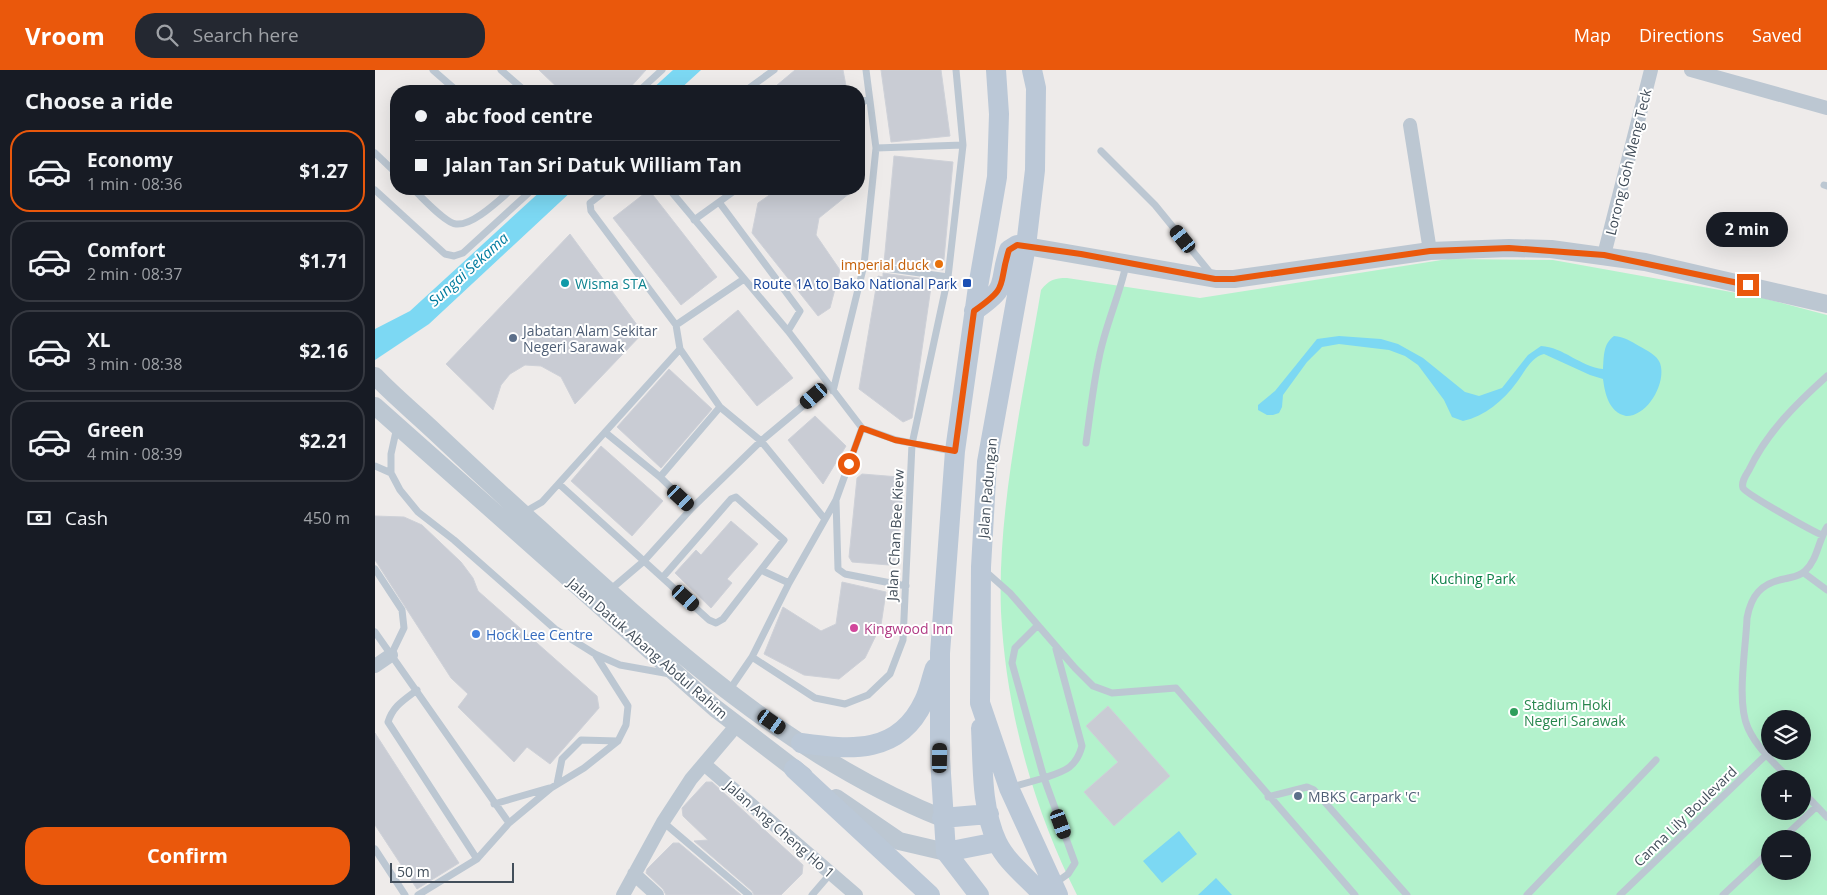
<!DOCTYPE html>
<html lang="en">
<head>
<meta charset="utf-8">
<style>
  body { margin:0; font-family:"Open Sans",sans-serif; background:#242831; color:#f1f3f6; height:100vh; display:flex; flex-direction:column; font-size:19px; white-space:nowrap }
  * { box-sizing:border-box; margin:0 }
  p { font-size:16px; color:#9ea1a6 }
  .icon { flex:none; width:28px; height:28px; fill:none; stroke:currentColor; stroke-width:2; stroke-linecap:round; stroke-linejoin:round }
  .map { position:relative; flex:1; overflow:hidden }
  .panel { display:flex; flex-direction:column; background:#171b24; width:375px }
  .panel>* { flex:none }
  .banner { position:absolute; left:15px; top:15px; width:475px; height:110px; border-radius:20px; box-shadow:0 5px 20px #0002; display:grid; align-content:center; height:110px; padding:0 25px; background:#171b24 }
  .controls { position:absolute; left:1386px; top:640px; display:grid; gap:10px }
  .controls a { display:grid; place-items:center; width:50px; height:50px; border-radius:50%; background:#171b24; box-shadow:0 5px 20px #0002; font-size:25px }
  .scale { position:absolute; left:15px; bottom:12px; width:124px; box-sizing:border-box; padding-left:5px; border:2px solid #424e5a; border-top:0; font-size:14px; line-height:18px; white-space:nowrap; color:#424e5a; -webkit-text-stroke:4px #fff; paint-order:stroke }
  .end { position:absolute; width:22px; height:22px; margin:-11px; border:6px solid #ea580c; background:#fff; box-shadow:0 0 0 2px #fff }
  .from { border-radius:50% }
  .bubble { position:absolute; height:35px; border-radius:18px; background:#171b24; box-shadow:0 5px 20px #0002; font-size:16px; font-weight:700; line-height:35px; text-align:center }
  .car { position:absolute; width:15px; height:30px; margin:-15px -8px; border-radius:6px; box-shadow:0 0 4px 1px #0007; background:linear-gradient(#222 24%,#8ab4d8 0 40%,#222 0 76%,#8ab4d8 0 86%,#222 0) }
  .banner b { display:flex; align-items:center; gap:18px; height:48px; font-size:19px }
  .banner b+b { border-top:1px solid #363941 }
  .banner i { width:12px; height:12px; background:#f1f3f6 }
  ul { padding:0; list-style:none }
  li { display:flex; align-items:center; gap:15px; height:82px; margin:0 10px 8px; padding:0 15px; border:2px solid #363941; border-radius:20px }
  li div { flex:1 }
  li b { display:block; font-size:19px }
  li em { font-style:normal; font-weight:700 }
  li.active { border-color:#ea580c }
  li>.icon { width:45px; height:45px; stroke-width:1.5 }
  h2 { padding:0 25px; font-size:22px; line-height:60px }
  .pay { display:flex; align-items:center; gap:12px; height:55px; padding:0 25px; font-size:19px }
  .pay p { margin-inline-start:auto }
  .primary-button { display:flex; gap:10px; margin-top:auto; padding:10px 25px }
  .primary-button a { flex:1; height:58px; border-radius:20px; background:#ea580c; color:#fff; font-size:20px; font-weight:700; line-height:58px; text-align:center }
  header { display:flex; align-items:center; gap:30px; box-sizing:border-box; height:70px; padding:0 25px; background:#ea580c; color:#fff }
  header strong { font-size:24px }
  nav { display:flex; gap:28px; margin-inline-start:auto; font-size:18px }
  .search { width:350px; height:45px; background:#242831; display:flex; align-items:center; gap:12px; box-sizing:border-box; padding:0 18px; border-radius:20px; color:#9ea1a6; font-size:19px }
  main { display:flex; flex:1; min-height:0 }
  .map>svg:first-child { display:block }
</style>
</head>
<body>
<header>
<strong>Vroom</strong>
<div class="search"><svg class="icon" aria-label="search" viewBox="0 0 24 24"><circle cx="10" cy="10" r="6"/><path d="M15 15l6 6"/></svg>Search here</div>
<nav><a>Map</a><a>Directions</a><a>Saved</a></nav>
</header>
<main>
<section class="panel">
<h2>Choose a ride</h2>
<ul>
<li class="active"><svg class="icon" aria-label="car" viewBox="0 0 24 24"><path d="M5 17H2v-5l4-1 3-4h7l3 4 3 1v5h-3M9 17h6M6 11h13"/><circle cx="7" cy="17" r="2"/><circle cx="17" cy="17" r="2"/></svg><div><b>Economy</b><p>1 min · 08:36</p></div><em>$1.27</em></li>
<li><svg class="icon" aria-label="car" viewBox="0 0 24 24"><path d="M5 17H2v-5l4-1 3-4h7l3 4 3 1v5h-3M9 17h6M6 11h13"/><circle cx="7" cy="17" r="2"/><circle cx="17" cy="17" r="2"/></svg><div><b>Comfort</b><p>2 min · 08:37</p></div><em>$1.71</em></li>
<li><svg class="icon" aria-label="car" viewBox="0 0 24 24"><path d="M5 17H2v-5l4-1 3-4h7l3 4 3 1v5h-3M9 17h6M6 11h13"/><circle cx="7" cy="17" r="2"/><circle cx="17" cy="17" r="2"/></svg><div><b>XL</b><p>3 min · 08:38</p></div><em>$2.16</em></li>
<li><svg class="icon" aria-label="car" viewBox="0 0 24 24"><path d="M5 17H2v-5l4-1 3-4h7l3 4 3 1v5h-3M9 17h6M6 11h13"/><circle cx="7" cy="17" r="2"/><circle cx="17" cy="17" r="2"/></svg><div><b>Green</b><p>4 min · 08:39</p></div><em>$2.21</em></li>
</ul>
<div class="pay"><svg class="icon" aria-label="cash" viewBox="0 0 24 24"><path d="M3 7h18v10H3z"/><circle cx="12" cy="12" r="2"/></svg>Cash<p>450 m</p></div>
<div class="primary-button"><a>Confirm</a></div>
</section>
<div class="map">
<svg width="1452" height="825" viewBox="0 0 1452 825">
  <rect width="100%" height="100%" fill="#eeebea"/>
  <path fill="#b3f2cc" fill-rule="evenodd" d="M 1073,189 L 1178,190 L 1384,227 L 1452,245 L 1452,825 L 702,825 C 658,738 631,640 626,542 C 622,439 649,322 666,220 C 674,210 679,208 692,208 L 825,228 ZM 1395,649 L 1428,649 L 1428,681 L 1395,681 ZM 1395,709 L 1428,709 L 1428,741 L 1395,741 ZM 1395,769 L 1428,769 L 1428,801 L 1395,801 Z"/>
  <path fill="#7cd8f3" d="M 298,0 L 326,0 L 303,21 L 275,21 Z
    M 168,119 L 199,119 L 54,254 L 0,290 L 0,259 L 35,241 Z
    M 964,266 L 1006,269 L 1023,274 L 1048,288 L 1090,322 L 1104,326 L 1127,318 L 1153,285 L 1166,276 C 1188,277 1206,297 1228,299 C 1229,286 1228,274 1239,266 C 1249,267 1256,271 1264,276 C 1271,280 1282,285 1285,293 C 1292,313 1272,347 1251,346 C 1234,342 1230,324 1228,309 L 1215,305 L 1169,284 C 1156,287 1149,303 1142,312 C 1128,331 1110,346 1088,351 L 1077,347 L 1069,330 L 1043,295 L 1030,286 L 1014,280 L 964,274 L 947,277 L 932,292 L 908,325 L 907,337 L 904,343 L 898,345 L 892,345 L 883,340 L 883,335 L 900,321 L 942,269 Z
    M 804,761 L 822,784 L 787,813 L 768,791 Z
    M 841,808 L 857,825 L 823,825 Z"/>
  <path fill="#c9ccd4" stroke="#ced1d8" d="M 164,0 L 271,0 L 252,21 L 186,21 Z
    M 420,0 L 468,0 L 471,16 L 465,21 L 395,21 Z
    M 506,0 L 566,0 L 575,66 L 516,72 Z
    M 519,86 L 578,92 L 568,200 L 509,193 Z
    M 403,119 L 480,119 L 444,148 L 441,165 L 465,200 L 455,238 L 443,246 L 377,163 L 383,133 Z
    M 274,120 L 342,207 L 306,235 L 238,148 Z
    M 195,164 L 268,263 L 200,334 L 186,307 L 166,296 L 150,295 L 135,304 L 126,315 L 118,340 L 71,294 Z
    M 508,203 L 557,210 L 537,348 L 528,352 L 484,319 L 503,206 L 508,207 Z
    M 363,240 L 418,308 L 382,336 L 328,269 Z
    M 294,299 L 337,339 L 286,398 L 242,357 Z
    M 440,346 L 471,376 L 448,414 L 413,370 Z
    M 226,376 L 288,431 L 257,466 L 196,411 Z
    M 487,404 L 524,407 L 529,414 L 521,489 L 514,495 L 477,492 L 474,487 L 482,408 Z
    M 0,446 L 29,447 L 47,455 L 86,492 L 98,508 L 103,521 L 222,626 L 224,638 L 175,694 L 152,677 L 139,692 L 83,637 L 93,624 L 76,608 L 0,490 Z
    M 356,451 L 383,474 L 352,509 L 357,513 L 336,538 L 300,503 L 321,480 L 326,485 Z
    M 467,512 L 511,522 L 506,555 L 490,588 L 464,609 L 429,605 L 389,584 L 408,537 L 446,561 L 461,554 Z
    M 733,636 L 795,706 L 739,756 L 709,722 L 743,692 L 711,656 Z
    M 0,663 L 84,793 L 42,819 L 0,755 Z
    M 331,712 L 337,712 L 428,795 L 427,804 L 406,825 L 379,825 L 377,821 L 319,771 L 333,770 L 308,746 L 307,738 Z
    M 298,773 L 304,773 L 366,825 L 291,825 L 288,819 L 271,803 L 272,799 Z"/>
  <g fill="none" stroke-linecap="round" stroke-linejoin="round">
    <path stroke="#bcc7d2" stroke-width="7" d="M 58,0 L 82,21
      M 126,0 L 150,21
      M 264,21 L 287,0
      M 370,21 L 399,0
      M 484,35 L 494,28
      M 501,78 L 588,75
      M 726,81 L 780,135 L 837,205
      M 0,83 L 21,103
      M 1449,115 L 1452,116
      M 38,119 C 47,127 70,153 81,154 C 98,156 125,129 137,119
      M 233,119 L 215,133 L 216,141 L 301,255 L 305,279 L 345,337 L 386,371 L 449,448
      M 294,119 L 413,261 L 487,358 L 521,370 L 577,381
      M 0,120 L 70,184 L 79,186 L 88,183 L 158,119
      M 344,132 L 425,241 L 413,261
      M 319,150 L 362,119
      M 489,195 L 573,207
      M 301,255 L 369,209
      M 458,321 L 489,195 L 501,78 L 491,0
      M 22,357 L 16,384 L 16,403 L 25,420 L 43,442 L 79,470 L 180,559 L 220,584 L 245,595 L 295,604
      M 231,363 L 285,407 L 317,438
      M 711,373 C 715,345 718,316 724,288 C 730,256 744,227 751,195
      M 0,396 L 16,403
      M 285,407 L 345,337
      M 184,414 L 334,550 L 341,553 L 348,549 L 409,470 L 361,427 L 356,429 L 288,507
      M 461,430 L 463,499 L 470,504 L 531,516
      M 148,443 L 167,432 L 305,279
      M 1447,465 C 1437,461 1371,424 1368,418 C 1366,412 1371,405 1374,400 C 1392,362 1422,333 1452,306
      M 0,499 L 27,540 L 29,558 L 16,585
      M 609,500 L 635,523 L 700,598 L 718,616 L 737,623 L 801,618 L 980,825
      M 388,501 L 414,513
      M 1429,503 L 1452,520
      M 235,520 L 269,491 L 317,438 L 386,371 L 453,315
      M 0,562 L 134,753
      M 377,587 L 440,628 L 470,634 L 493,625 L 515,604 L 528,570 L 537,374 L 573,207 L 588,75 L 581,0
      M 42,620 C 29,630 18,636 13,652 L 102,789
      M 353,622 L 377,587 L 414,513 L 461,430 L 487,358
      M 1415,709 C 1400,694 1382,678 1373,658 C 1361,632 1371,578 1372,548 C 1376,526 1386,513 1409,509 C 1416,507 1424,507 1430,501 C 1443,489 1443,471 1452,457
      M 182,714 L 187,689 L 206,670 L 243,671
      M 637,717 L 669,708 L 637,593 L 640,578 L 662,556
      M 1428,722 L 1452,747
      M 893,727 L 932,717 L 939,720 L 1032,825
      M 119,734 L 174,718
      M 288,752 L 374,825
      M 1407,769 L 1441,737
      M 0,779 L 30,825
      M 679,814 L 693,804 L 700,793 L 669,708 C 690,701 701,698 707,676 L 681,579
      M 43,825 L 102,789 L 134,753 L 176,718 L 209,698 L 243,671 L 251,655 L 253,636 L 220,584
      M 437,825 L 456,803
      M 1152,825 L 1281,690
      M 1245,825 L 1392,684
      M 1348,825 L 1395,781"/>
    <path stroke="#bcc7d2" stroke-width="14" d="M 1316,0 L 1452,38
      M 1035,55 L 1055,181
      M 1229,185 L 1276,0
      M 0,596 L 16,585
      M 329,694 L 481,825
      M 259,804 L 282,825
      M 248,825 L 288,752 L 316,709 L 361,656"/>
    <path stroke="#bcc7d2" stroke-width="18" d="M 651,176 L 841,209 L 859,209 L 1055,181 L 1134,178 L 1176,179 L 1270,192 L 1452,234
      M 0,306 C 19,326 41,344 61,363 C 95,395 129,427 164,458 C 286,569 412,686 567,748
      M 0,336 L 340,638 L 429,706
      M 461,728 L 524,771 L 571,782"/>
    <path stroke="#bbc8d7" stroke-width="20" d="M 657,0 L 661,18 L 660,100 L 651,176 L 612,392 L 606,497 L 605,633 L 634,718 L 683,825
      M 599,241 C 636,215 622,217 634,180 L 642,175 L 651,176
      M 606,658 C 608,696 606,737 622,772 C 632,793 653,808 668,825
      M 426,673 C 476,680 524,685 549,631 C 554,621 556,609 560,598
      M 419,699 L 555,825
      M 567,748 L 614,744
      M 571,782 L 622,772
      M 604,825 L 571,782 L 565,688 L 565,583 L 580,381 L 603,217 L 622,107 L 624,44 L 621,0"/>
  </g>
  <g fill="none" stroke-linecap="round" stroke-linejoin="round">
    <path stroke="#ea580c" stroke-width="6" d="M 474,394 L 487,358 L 520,370 L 580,381 L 599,241 C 636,215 622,217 634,180 L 642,175 L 706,184 L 840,209 L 859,209 L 1055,181 L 1134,178 L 1229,185 L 1373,215"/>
  </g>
  <circle fill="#e8710a" stroke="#fff" stroke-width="2" cx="564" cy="194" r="5"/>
  <circle fill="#0f9aa8" stroke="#fff" stroke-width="2" cx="190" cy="213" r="5"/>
  <rect fill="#1a4fb4" stroke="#fff" stroke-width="2" x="587" y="208" width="10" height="10" rx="2.5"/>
  <g fill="#5c6f8a" stroke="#fff" stroke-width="2">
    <circle cx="138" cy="268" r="5"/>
    <circle cx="923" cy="726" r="5"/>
  </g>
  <circle fill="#d1479c" stroke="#fff" stroke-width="2" cx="479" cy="558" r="5"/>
  <circle fill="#3f7fe0" stroke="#fff" stroke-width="2" cx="101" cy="564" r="5"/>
  <circle fill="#2e9e5b" stroke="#fff" stroke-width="2" cx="1139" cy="642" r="5"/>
  <g text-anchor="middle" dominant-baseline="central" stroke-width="4" stroke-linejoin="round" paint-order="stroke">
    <g font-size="14" fill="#424e5a" stroke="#fff">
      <text transform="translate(1253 92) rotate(-76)">Lorong Goh Meng Teck</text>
      <text transform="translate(612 418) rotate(-85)">Jalan Padungan</text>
      <text transform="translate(520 465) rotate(-87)">Jalan Chan Bee Kiew</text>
      <text transform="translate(273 578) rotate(41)">Jalan Datuk Abang Abdul Rahim</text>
      <text transform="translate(1310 746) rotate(-44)">Canna Lily Boulevard</text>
      <text transform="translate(405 759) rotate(41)">Jalan Ang Cheng Ho 1</text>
    </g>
    <g font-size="14" fill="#c56008" stroke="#fff" text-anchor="end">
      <text x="554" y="194">imperial duck</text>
    </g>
    <g font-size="14" fill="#0d838f" stroke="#fff" text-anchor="start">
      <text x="200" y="213">Wisma STA</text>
    </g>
    <g font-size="14" fill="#164399" stroke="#fff" text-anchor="end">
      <text x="582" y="213">Route 1A to Bako National Park</text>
    </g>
    <g font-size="14" fill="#4e5e75" stroke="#fff" text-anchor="start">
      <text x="148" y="260">Jabatan Alam Sekitar<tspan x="148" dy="16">Negeri Sarawak</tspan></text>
      <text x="933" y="726">MBKS Carpark 'C'</text>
    </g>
    <g font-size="14" fill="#0e8049" stroke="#fff">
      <text x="1098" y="508">Kuching Park</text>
    </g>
    <g font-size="14" fill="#b23c85" stroke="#fff" text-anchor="start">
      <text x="489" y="558">Kingwood Inn</text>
    </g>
    <g font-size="14" fill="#366cbe" stroke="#fff" text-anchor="start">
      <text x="111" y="564">Hock Lee Centre</text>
    </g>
    <g font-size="14" fill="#27864d" stroke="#fff" text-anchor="start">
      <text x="1149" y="634">Stadium Hoki<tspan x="1149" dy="16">Negeri Sarawak</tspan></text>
    </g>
    <g font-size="15" font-style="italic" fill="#027c9f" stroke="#fff">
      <text transform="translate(93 199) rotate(-42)">Sungai Sekama</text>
    </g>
  </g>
</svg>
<div class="controls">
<a><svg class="icon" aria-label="layers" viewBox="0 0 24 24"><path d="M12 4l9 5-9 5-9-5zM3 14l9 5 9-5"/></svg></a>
<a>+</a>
<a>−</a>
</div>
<div class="scale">50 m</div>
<i class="end from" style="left:474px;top:394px"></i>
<i class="end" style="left:1373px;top:215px"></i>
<div class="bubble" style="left:1331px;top:142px;width:82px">2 min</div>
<i class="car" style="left:808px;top:169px;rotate:321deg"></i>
<i class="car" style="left:439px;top:326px;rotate:229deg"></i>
<i class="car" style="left:306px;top:428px;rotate:133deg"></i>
<i class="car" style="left:311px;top:528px;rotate:132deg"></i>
<i class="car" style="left:397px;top:652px;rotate:125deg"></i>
<i class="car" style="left:565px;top:688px;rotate:1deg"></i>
<i class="car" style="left:686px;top:754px;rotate:160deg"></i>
<div class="banner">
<b><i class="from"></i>abc food centre</b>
<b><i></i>Jalan Tan Sri Datuk William Tan</b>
</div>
</div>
</main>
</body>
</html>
